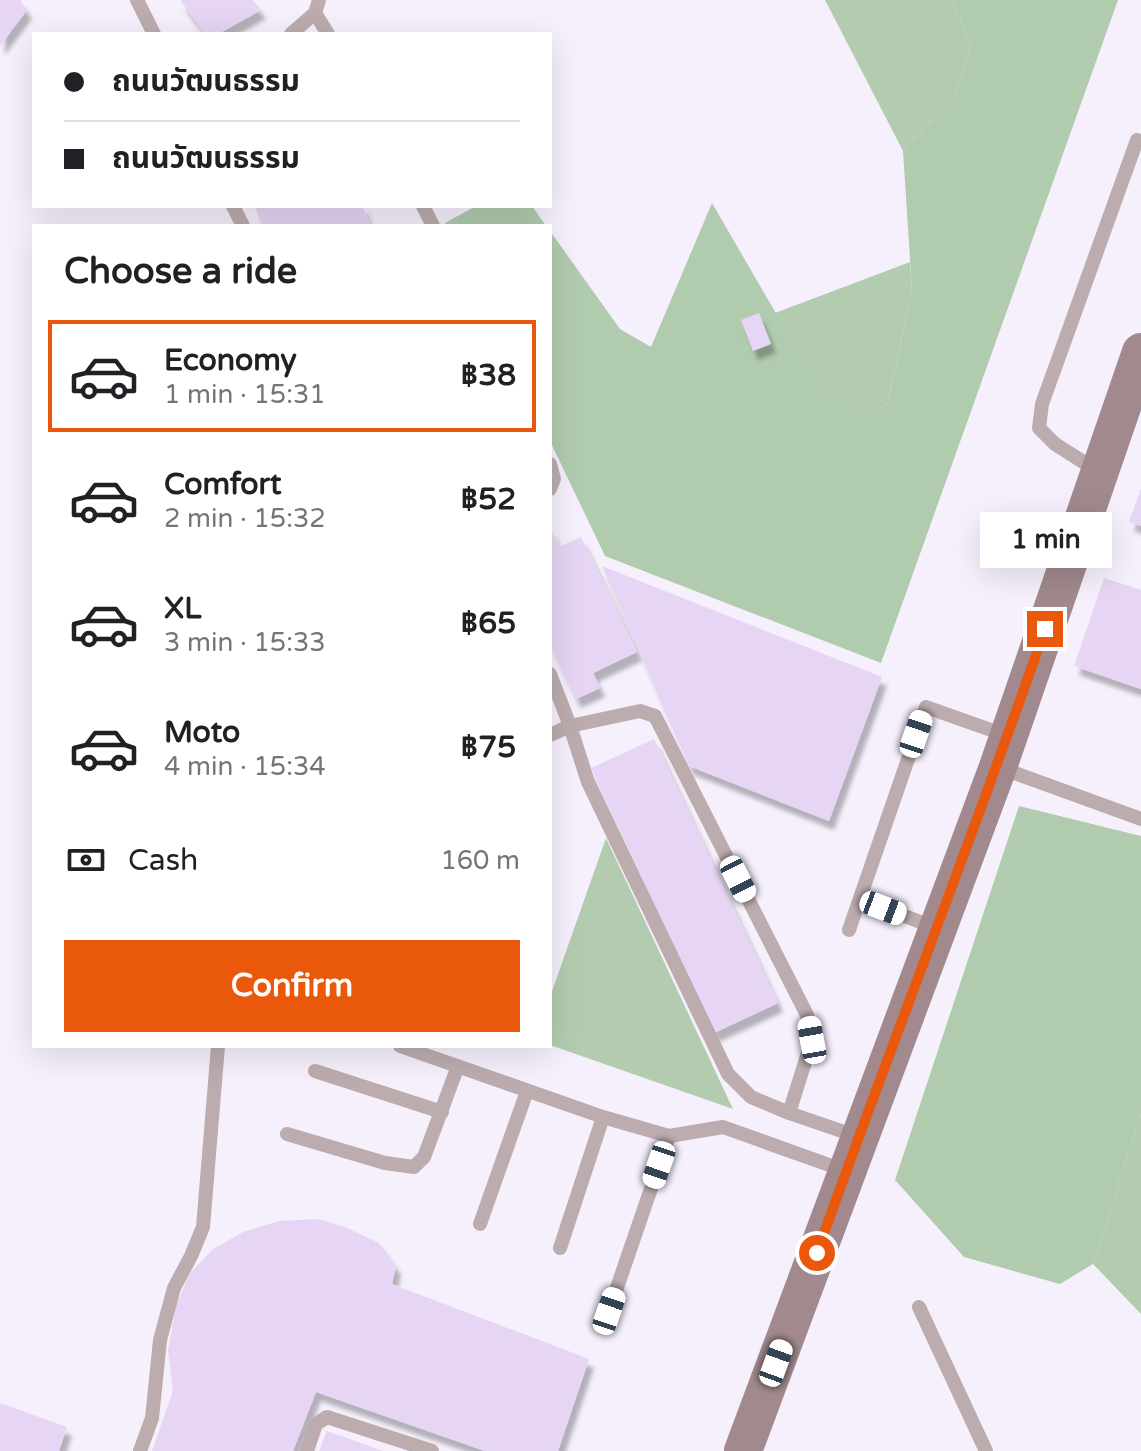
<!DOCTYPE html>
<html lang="en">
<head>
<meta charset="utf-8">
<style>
  body { margin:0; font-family:"Varela Round","Noto Sans Thai",sans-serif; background:#f2f2f2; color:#202124; height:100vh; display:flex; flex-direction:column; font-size:30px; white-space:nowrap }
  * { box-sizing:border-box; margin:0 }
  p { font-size:26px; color:#757577 }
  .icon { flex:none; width:44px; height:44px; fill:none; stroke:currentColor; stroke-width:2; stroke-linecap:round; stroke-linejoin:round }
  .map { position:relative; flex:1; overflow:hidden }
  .drawer { position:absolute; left:32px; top:224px; width:520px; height:824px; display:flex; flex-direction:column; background:#fff; border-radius:0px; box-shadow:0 8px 32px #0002 }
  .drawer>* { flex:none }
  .top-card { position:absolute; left:32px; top:32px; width:520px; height:176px; border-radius:0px; box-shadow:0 8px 32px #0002; display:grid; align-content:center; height:176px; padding:0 32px; background:#fff }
  .end { position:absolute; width:36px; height:36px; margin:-18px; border:10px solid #ea580c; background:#fff; box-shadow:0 0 0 4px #fff }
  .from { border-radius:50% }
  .bubble { position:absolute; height:56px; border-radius:0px; background:#fff; box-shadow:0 8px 32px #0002; font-size:26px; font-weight:800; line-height:56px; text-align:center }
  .car { position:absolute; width:24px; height:48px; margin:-24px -12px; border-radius:10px; box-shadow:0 0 6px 2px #0007; background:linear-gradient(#fff 24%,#345 0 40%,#fff 0 76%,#345 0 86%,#fff 0) }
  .top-card b { display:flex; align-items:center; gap:28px; height:76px; font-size:30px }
  .top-card b+b { border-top:2px solid #e0e0e0 }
  .top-card i { width:20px; height:20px; background:#202124 }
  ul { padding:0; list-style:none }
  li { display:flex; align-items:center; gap:24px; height:112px; margin:0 16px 12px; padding:0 16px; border:4px solid transparent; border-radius:0px }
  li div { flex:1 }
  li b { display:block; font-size:30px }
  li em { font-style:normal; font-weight:800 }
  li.current { border-color:#ea580c }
  li>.icon { width:72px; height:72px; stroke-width:1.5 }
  h2 { padding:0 32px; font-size:36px; line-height:96px }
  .pay { display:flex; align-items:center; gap:20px; height:88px; padding:0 32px; font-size:30px }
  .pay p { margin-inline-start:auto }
  .primary-button { display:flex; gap:16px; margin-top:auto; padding:16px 32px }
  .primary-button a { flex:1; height:92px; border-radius:0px; background:#ea580c; color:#fff; font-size:32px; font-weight:800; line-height:92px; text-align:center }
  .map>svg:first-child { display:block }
</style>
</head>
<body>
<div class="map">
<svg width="1141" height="1451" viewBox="0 0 1141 1451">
  <defs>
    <filter id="shadow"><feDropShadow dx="5" dy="9" stdDeviation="2" flood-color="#0004"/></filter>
  </defs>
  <rect width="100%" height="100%" fill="#f6f0fc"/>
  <path fill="#b3ccb0" d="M 825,0 L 952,0 L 971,46 L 957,93 L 903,151 Z
    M 910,262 L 912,289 L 887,407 L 828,404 L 775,313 Z
    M 606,838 L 733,1109 L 550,1045 L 550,997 Z
    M 1141,1114 L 1141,1314 L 1093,1264 Z"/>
  <path fill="#b1cbae" d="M 952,0 L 1118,0 L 881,663 L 605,556 L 550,441 L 550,231 L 620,329 L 651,347 L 712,203 L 828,403 L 887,407 L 912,289 L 903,151 L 957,93 L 971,46 Z
    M 476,206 L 532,206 L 546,226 L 447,226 L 445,223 Z
    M 1019,806 L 1141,836 L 1141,1114 L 1093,1264 L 1060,1284 L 964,1257 L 895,1180 Z"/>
  <path fill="#e6d5f5" filter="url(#shadow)" d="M 0,0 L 20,0 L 27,10 L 0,46 Z
    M 180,0 L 253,0 L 261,10 L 218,34 L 205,34 Z
    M 254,206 L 367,206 L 363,208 L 371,226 L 264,226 Z
    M 759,313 L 771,344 L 753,351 L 741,320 Z
    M 1141,488 L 1141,526 L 1129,522 Z
    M 550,527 L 559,547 L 581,537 L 637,652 L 593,673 L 600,688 L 576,699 L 550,645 Z
    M 602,566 L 882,677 L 829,821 L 689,766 Z
    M 1104,578 L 1141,590 L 1141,689 L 1074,666 Z
    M 654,739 L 778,1003 L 714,1033 L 591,768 Z
    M 318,1219 L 345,1227 L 379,1243 L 396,1266 L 392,1284 L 589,1359 L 558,1451 L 485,1451 L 316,1392 L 293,1451 L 152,1451 L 173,1391 L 168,1351 L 176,1306 L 190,1273 L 213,1249 L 243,1232 L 279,1221 Z
    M 0,1403 L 67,1427 L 59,1451 L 0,1451 Z
    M 327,1431 L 383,1451 L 319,1451 Z"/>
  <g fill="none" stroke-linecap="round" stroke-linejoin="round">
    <path stroke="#bcacae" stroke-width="14" d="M 137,0 L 154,34
      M 315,13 L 328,34
      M 291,34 L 315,13 L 319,0
      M 233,206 L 243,226
      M 423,206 L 433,226
      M 550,464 L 554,479 L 550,489
      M 1099,472 L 1055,444 L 1039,428 L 1042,404 L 1137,140
      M 550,674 L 570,726 L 550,735
      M 998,767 L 1141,819
      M 860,899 L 936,928
      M 849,930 L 926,707 L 1008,736
      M 400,1046 L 603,1117 L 669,1136 L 723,1127 L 846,1171
      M 315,1071 L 442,1112
      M 789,1113 L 812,1040 L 807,1015 L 655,716 L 640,711 L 570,726 L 588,782 L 728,1074 L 751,1097 L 789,1113 L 859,1137
      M 287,1134 L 385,1163 L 414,1167 L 424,1157 L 458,1066
      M 480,1224 L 527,1091
      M 560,1248 L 603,1117
      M 919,1307 L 986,1451
      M 609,1311 L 669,1136
      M 140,1451 L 152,1418 L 160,1340 L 174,1288 L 191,1256 L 203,1227 L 218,1046
      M 307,1451 L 316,1424 L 327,1417 L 432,1451"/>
    <path stroke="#a1898d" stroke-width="38" d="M 743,1451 L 998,767 L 1141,352"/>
  </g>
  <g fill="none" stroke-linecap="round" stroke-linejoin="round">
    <path stroke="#ea580c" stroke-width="10" d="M 817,1253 C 891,1044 973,838 1045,629"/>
  </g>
</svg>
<i class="end from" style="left:817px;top:1253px"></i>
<i class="end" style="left:1045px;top:629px"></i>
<div class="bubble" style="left:980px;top:512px;width:132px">1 min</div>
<i class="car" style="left:916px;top:734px;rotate:19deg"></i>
<i class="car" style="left:738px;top:879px;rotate:153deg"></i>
<i class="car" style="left:883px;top:908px;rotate:111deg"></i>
<i class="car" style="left:812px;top:1040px;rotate:350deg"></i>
<i class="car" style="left:659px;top:1165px;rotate:199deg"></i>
<i class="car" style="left:609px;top:1311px;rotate:19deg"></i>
<i class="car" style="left:776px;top:1363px;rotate:20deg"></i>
<div class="top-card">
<b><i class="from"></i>ถนนวัฒนธรรม</b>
<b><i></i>ถนนวัฒนธรรม</b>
</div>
<section class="drawer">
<h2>Choose a ride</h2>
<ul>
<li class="current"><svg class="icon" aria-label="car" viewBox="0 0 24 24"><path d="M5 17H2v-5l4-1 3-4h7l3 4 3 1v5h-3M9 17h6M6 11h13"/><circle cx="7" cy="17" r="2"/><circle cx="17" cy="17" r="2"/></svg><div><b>Economy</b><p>1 min · 15:31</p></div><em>฿38</em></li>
<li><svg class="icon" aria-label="car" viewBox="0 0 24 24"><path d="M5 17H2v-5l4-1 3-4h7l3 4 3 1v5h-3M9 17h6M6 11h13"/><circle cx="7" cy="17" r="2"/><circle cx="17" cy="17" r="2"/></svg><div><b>Comfort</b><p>2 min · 15:32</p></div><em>฿52</em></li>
<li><svg class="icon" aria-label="car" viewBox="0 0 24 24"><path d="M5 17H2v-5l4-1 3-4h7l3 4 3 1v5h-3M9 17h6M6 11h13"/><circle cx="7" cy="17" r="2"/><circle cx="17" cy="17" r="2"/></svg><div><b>XL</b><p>3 min · 15:33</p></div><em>฿65</em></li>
<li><svg class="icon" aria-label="car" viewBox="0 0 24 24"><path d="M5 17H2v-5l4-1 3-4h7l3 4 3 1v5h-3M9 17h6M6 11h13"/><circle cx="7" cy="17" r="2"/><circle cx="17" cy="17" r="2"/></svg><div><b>Moto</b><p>4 min · 15:34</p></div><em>฿75</em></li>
</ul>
<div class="pay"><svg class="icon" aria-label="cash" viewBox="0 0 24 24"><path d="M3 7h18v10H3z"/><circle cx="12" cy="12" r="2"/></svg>Cash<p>160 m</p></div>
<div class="primary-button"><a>Confirm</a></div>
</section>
</div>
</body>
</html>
